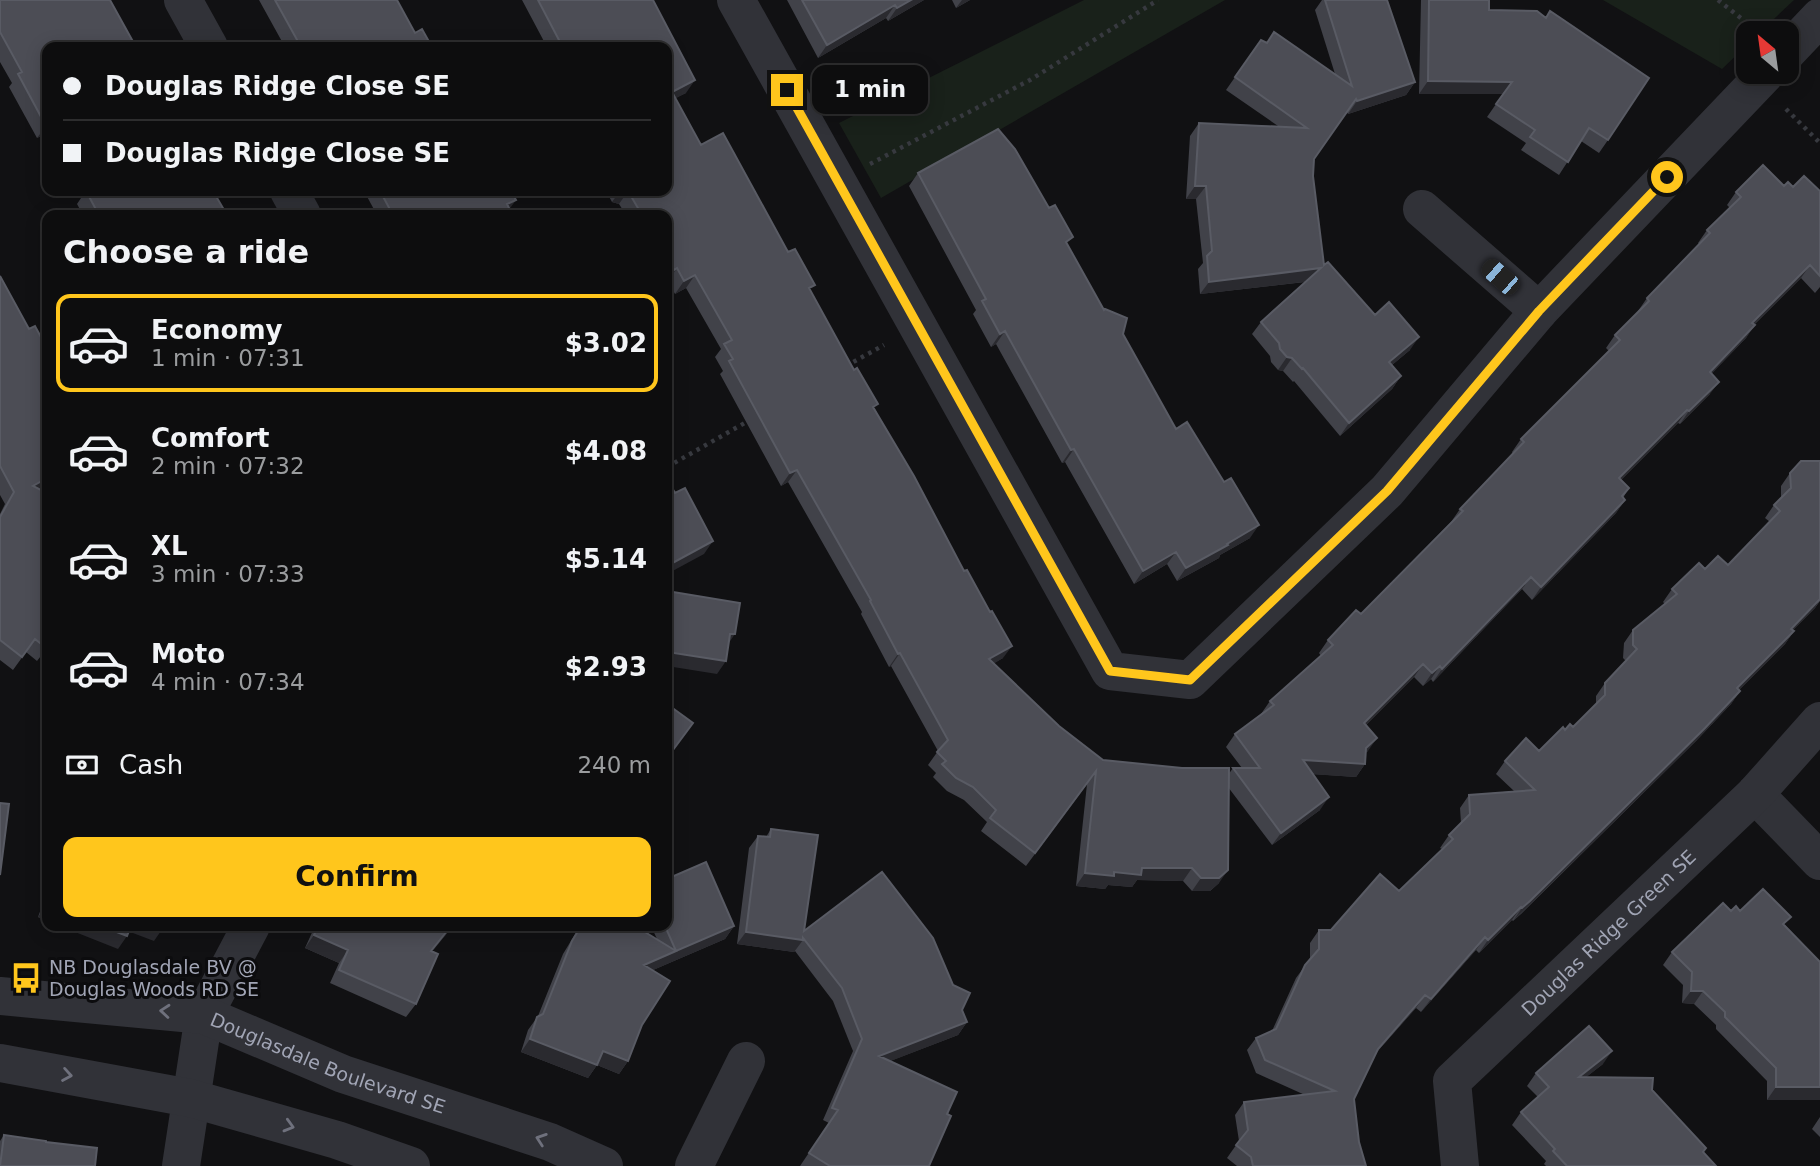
<!DOCTYPE html>
<html lang="en">
<head>
<meta charset="utf-8">
<style>
  body { margin:0; font-family:"DejaVu Sans",sans-serif; background:#1b1b1c; color:#f1f3f6; height:100vh; display:flex; flex-direction:column; font-size:26px; white-space:nowrap }
  * { box-sizing:border-box; margin:0 }
  p { font-size:23px; color:#9a9c9e }
  .icon { flex:none; width:38px; height:38px; fill:none; stroke:currentColor; stroke-width:2; stroke-linecap:round; stroke-linejoin:round }
  .map { position:relative; flex:1; overflow:hidden }
  .sheet { position:absolute; left:42px; top:210px; width:630px; height:721px; display:flex; flex-direction:column; background:#0d0d0e; border-radius:14px; box-shadow:0 4px 18px #0003,0 0 0 2px #2d2d2e }
  .sheet>* { flex:none }
  .hud { position:absolute; left:42px; top:42px; width:630px; height:154px; border-radius:14px; box-shadow:0 4px 18px #0003,0 0 0 2px #2d2d2e; display:grid; align-content:center; height:154px; padding:0 21px; background:#0d0d0e }
  .needle { width:46px; rotate:331deg }
  .controls { position:absolute; left:1736px; top:21px; display:grid; gap:14px }
  .controls a { display:grid; place-items:center; width:63px; height:63px; border-radius:14px; background:#0d0d0e; box-shadow:0 4px 18px #0003,0 0 0 2px #2d2d2e; font-size:35px }
  .end { position:absolute; width:32px; height:32px; margin:-16px; border:9px solid #ffc61c; background:#111; box-shadow:0 0 0 4px #111 }
  .from { border-radius:50% }
  .bubble { position:absolute; height:49px; border-radius:14px; background:#0d0d0e; box-shadow:0 4px 18px #0003,0 0 0 2px #2d2d2e; font-size:23px; font-weight:700; line-height:49px; text-align:center }
  .car { position:absolute; width:21px; height:42px; margin:-21px -10px; border-radius:9px; box-shadow:0 0 5px 2px #0007; background:linear-gradient(#222 24%,#8ab4d8 0 40%,#222 0 76%,#8ab4d8 0 86%,#222 0) }
  .hud b { display:flex; align-items:center; gap:24px; height:66px; font-size:26px }
  .hud b+b { border-top:2px solid #2d2d2e }
  .hud i { width:18px; height:18px; background:#f1f3f6 }
  ul { padding:0; list-style:none }
  li { display:flex; align-items:center; gap:21px; height:98px; margin:0 14px 10px; padding:0 7px; border:4px solid transparent; border-radius:14px }
  li div { flex:1 }
  li b { display:block; font-size:26px }
  li em { font-style:normal; font-weight:700 }
  li.current { border-color:#ffc61c }
  li>.icon { width:63px; height:63px; stroke-width:1.5 }
  h2 { padding:0 21px; font-size:32px; line-height:84px }
  .pay { display:flex; align-items:center; gap:18px; height:77px; padding:0 21px; font-size:26px }
  .pay p { margin-inline-start:auto }
  .cta { display:flex; gap:14px; margin-top:auto; padding:14px 21px }
  .cta a { flex:1; height:80px; border-radius:14px; background:#ffc61c; color:#111; font-size:28px; font-weight:700; line-height:80px; text-align:center }
  .map>svg:first-child { display:block }
</style>
</head>
<body>
<div class="map">
<svg width="1820" height="1166" viewBox="0 0 1820 1166">
  <rect width="100%" height="100%" fill="#111113"/>
  <path fill="#19211a" d="M 1084,0 L 1225,0 L 881,198 L 839,123 Z
    M 1603,0 L 1794,0 L 1759,33 L 1748,33 L 1748,44 L 1722,69 Z"/>
  <g fill="none" stroke-linecap="round" stroke-linejoin="round">
    <path stroke="#37393f" stroke-width="4.5" stroke-dasharray="3.5 5" stroke-linecap="butt" d="M 1718,0 L 1756,30
      M 1786,109 L 1820,143
      M 870,164 L 1030,80 L 1158,0
      M 846,366 L 884,345
      M 667,467 L 750,420"/>
    <g stroke="#313238" stroke-width="38">
      <path d="M 183,0 L 209,47"/>
      <path d="M 736,0 L 1110,671 L 1190,680 L 1387,491 L 1539,311 L 1767,72"/>
      <path d="M 1787,52 L 1820,17"/>
      <path d="M 289,191 L 302,215"/>
      <path d="M 1422,209 L 1539,311"/>
      <path d="M 1755,794 L 1820,861"/>
      <path d="M 181,1166 L 204,1015 L 251,926"/>
      <path d="M 694,1166 L 746,1061"/>
      <path id="s1" d="M 1460,1166 L 1452,1081 L 1755,794 L 1820,721"/>
    </g>
    <g stroke="#313238" stroke-width="38">
      <path id="s2" d="M 0,996 L 204,1015 L 343,1074 L 550,1142 L 604,1166"/>
      <path d="M 0,1063 L 190,1098 L 337,1140 L 411,1166"/>
    </g>
  </g>
  <path fill="#414249" d="M 0,0 L 47,47 L 47,133 L 37,138 L 9,87 L 12,83 L 0,62 Z
    M 259,0 L 397,0 L 415,33 L 432,47 L 285,47 Z
    M 522,0 L 653,0 L 686,93 L 675,98 L 701,145 L 788,252 L 811,291 L 875,409 L 1003,658 L 994,663 L 1059,726 L 1103,760 L 1228,775 L 1233,768 L 1242,768 L 1226,747 L 1235,734 L 1261,714 L 1270,701 L 1321,656 L 1319,653 L 1328,640 L 1361,614 L 1451,522 L 1460,509 L 1513,454 L 1512,452 L 1521,439 L 1609,351 L 1606,348 L 1615,335 L 1638,312 L 1638,311 L 1647,298 L 1699,244 L 1698,243 L 1707,230 L 1730,208 L 1727,205 L 1736,192 L 1784,186 L 1820,191 L 1820,287 L 1815,293 L 1801,278 L 1754,325 L 1746,338 L 1711,374 L 1710,394 L 1680,424 L 1678,423 L 1621,480 L 1629,488 L 1623,498 L 1625,500 L 1616,513 L 1532,600 L 1522,589 L 1433,682 L 1431,679 L 1423,686 L 1414,677 L 1366,725 L 1368,751 L 1365,753 L 1365,764 L 1356,777 L 1313,774 L 1320,810 L 1272,845 L 1228,787 L 1219,883 L 1210,891 L 1192,891 L 1183,881 L 1137,880 L 1132,887 L 1108,885 L 1105,889 L 1076,886 L 1087,784 L 1026,866 L 981,831 L 987,822 L 964,800 L 947,791 L 933,777 L 936,773 L 928,765 L 938,751 L 891,666 L 889,667 L 861,614 L 862,612 L 788,482 L 781,486 L 720,374 L 723,371 L 715,357 L 721,349 L 686,288 L 675,294 L 668,281 L 667,282 L 667,215 L 626,215 L 619,204 L 612,202 L 606,191 L 667,191 L 667,47 L 547,47 Z
    M 787,0 L 924,0 L 888,21 L 886,18 L 818,58 Z
    M 952,0 L 970,0 L 956,8 Z
    M 1322,0 L 1387,0 L 1415,82 L 1406,95 L 1348,114 L 1347,112 L 1314,159 L 1313,176 L 1324,265 L 1410,350 L 1392,365 L 1401,376 L 1392,389 L 1340,436 L 1294,381 L 1293,382 L 1283,371 L 1278,370 L 1271,362 L 1270,356 L 1252,334 L 1261,322 L 1305,282 L 1200,294 L 1198,269 L 1203,263 L 1196,199 L 1186,199 L 1190,136 L 1199,123 L 1278,126 L 1226,90 L 1261,40 L 1335,74 L 1315,10 Z
    M 1421,0 L 1489,0 L 1489,10 L 1608,140 L 1599,153 L 1581,141 L 1559,175 L 1521,150 L 1526,143 L 1487,117 L 1503,94 L 1419,94 Z
    M 918,173 L 1068,245 L 1104,310 L 1123,334 L 1176,429 L 1250,538 L 1220,555 L 1219,558 L 1177,581 L 1167,564 L 1134,584 L 1065,462 L 1062,463 L 996,344 L 991,347 L 973,314 L 976,310 L 909,186 Z
    M 81,191 L 213,191 L 227,215 L 83,215 L 77,204 L 83,195 Z
    M 364,191 L 511,191 L 507,212 L 509,215 L 377,215 Z
    M 0,276 L 29,329 L 42,339 L 47,336 L 47,486 L 40,490 L 47,648 L 37,661 L 26,652 L 13,670 L 0,660 L 0,514 L 5,504 L 0,495 Z
    M 1820,461 L 1820,601 L 1815,608 L 1793,630 L 1794,631 L 1785,644 L 1739,690 L 1740,691 L 1731,704 L 1696,741 L 1521,914 L 1513,921 L 1512,920 L 1479,953 L 1476,950 L 1421,1012 L 1416,1008 L 1375,1054 L 1354,1099 L 1359,1142 L 1366,1166 L 1237,1166 L 1227,1158 L 1239,1141 L 1235,1115 L 1244,1102 L 1305,1095 L 1256,1073 L 1247,1050 L 1256,1038 L 1272,1031 L 1296,978 L 1310,959 L 1310,943 L 1319,930 L 1331,930 L 1399,891 L 1442,849 L 1440,848 L 1449,835 L 1461,823 L 1460,808 L 1469,795 L 1514,791 L 1496,774 L 1505,761 L 1539,751 L 1565,730 L 1573,727 L 1596,704 L 1596,696 L 1605,683 L 1626,661 L 1623,658 L 1624,643 L 1633,630 L 1665,604 L 1663,602 L 1672,589 L 1705,569 L 1728,565 L 1770,522 L 1765,518 L 1774,505 L 1781,498 L 1781,486 L 1790,473 Z
    M 771,829 L 804,931 L 962,1010 L 967,1022 L 958,1035 L 890,1061 L 947,1114 L 929,1166 L 800,1166 L 829,1123 L 823,1120 L 853,1051 L 833,1001 L 795,951 L 794,952 L 737,944 L 749,848 L 758,836 L 766,837 Z
    M 47,893 L 47,921 L 38,917 Z
    M 1731,911 L 1740,911 L 1785,925 L 1820,962 L 1820,1100 L 1767,1100 L 1767,1081 L 1716,1029 L 1716,1025 L 1694,1004 L 1682,1003 L 1683,985 L 1663,965 L 1672,952 Z
    M 315,926 L 453,926 L 432,951 L 416,1004 L 406,1017 L 330,983 L 339,963 L 305,948 Z
    M 580,926 L 635,926 L 657,939 L 651,926 L 734,926 L 725,939 L 653,970 L 642,1025 L 628,1061 L 619,1074 L 597,1065 L 588,1078 L 521,1052 L 528,1030 L 538,1016 L 563,954 Z
    M 1603,1064 L 1586,1077 L 1652,1090 L 1703,1152 L 1716,1166 L 1546,1166 L 1544,1164 L 1546,1161 L 1512,1125 L 1521,1112 L 1538,1097 L 1527,1086 L 1536,1073 Z
    M 1820,1117 L 1820,1137 L 1812,1129 Z
    M 4,1135 L 46,1142 L 0,1166 L 0,1141 Z"/>
  <path fill="#2a2a2f" d="M 911,0 L 924,0 L 888,21 L 897,8 Z
    M 962,0 L 970,0 L 956,8 Z
    M 895,5 L 886,18 L 818,58 L 827,45 Z
    M 695,80 L 686,93 L 667,103 L 672,92 Z
    M 1428,81 L 1512,82 L 1503,94 L 1419,94 Z
    M 1415,82 L 1406,95 L 1348,114 L 1357,101 Z
    M 47,125 L 47,133 L 37,138 L 46,126 Z
    M 1195,186 L 1206,186 L 1196,199 L 1186,199 Z
    M 620,191 L 628,191 L 619,204 L 612,202 Z
    M 516,200 L 505,215 L 507,204 Z
    M 1810,265 L 1801,278 L 1743,335 L 1752,323 Z
    M 677,268 L 668,281 L 667,282 L 674,270 Z
    M 1321,268 L 1312,281 L 1200,294 L 1209,282 Z
    M 695,275 L 686,288 L 675,294 L 684,281 Z
    M 1755,325 L 1746,338 L 1701,385 L 1710,372 Z
    M 1005,331 L 996,344 L 991,347 L 1000,334 Z
    M 1419,337 L 1410,350 L 1380,375 L 1389,362 Z
    M 1287,357 L 1292,358 L 1283,371 L 1278,370 Z
    M 1401,376 L 1392,389 L 1340,436 L 1349,423 Z
    M 1719,382 L 1710,394 L 1680,424 L 1689,411 Z
    M 1687,410 L 1678,423 L 1610,491 L 1619,478 Z
    M 1074,449 L 1065,462 L 1062,463 L 1071,450 Z
    M 797,470 L 788,482 L 781,486 L 790,473 Z
    M 47,478 L 47,486 L 24,498 L 33,486 Z
    M 1625,500 L 1616,513 L 1532,600 L 1541,587 Z
    M 1259,525 L 1250,538 L 1220,555 L 1219,558 L 1177,581 L 1186,568 Z
    M 713,541 L 704,554 L 667,574 L 667,566 Z
    M 1176,552 L 1167,564 L 1134,584 L 1143,571 Z
    M 1531,577 L 1522,589 L 1433,682 L 1442,669 Z
    M 1820,599 L 1815,608 L 1782,641 L 1791,629 Z
    M 1794,631 L 1785,644 L 1728,701 L 1737,688 Z
    M 730,634 L 735,634 L 726,647 Z
    M 1012,646 L 1003,658 L 980,672 L 989,659 Z
    M 667,652 L 726,661 L 717,674 L 667,666 Z
    M 900,653 L 891,666 L 889,667 L 898,654 Z
    M 1423,664 L 1414,677 L 1355,736 L 1364,723 Z
    M 1440,666 L 1431,679 L 1423,686 L 1432,673 Z
    M 1740,691 L 1731,704 L 1696,741 L 1513,921 L 1522,908 Z
    M 1377,738 L 1368,751 L 1357,761 L 1366,748 Z
    M 1303,760 L 1365,764 L 1356,777 L 1294,773 Z
    M 1329,797 L 1320,810 L 1272,845 L 1281,833 Z
    M 1142,868 L 1192,868 L 1183,881 L 1137,880 L 1132,887 L 1108,885 L 1105,889 L 1076,886 L 1085,873 L 1114,872 Z
    M 1228,870 L 1219,883 L 1210,891 L 1192,891 L 1201,878 Z
    M 47,904 L 47,921 L 38,917 Z
    M 1521,907 L 1512,920 L 1479,953 L 1488,940 Z
    M 60,926 L 101,926 L 127,936 L 118,949 Z
    M 128,926 L 157,926 L 163,928 L 154,941 L 125,930 Z
    M 451,926 L 453,926 L 422,964 L 431,951 Z
    M 734,926 L 725,939 L 667,964 L 676,951 Z
    M 746,932 L 803,940 L 794,952 L 737,944 Z
    M 314,935 L 348,950 L 339,963 L 305,948 Z
    M 1485,937 L 1476,950 L 1421,1012 L 1431,999 Z
    M 676,951 L 667,964 L 635,978 L 644,965 Z
    M 1691,991 L 1703,991 L 1694,1004 L 1682,1003 Z
    M 1425,995 L 1416,1008 L 1369,1061 L 1378,1049 Z
    M 967,1022 L 958,1035 L 870,1069 L 879,1056 Z
    M 530,1039 L 603,1051 L 628,1061 L 619,1074 L 597,1065 L 588,1078 L 521,1052 Z
    M 1612,1051 L 1603,1064 L 1570,1090 L 1579,1077 Z
    M 1776,1087 L 1820,1087 L 1820,1100 L 1767,1100 Z"/>
  <path fill="#4c4d55" stroke="#595b64" stroke-width="2" d="M 0,0 L 110,0 L 136,47 L 47,47 L 46,126 L 18,74 L 22,72 L 0,32 Z
    M 275,0 L 397,0 L 415,33 L 422,29 L 432,47 L 301,47 Z
    M 538,0 L 653,0 L 695,80 L 672,92 L 701,145 L 723,133 L 788,252 L 795,249 L 815,285 L 809,288 L 854,370 L 857,368 L 878,404 L 873,407 L 914,476 L 964,571 L 967,570 L 990,612 L 992,611 L 1012,646 L 989,659 L 1059,726 L 1103,760 L 1182,768 L 1229,768 L 1228,870 L 1219,878 L 1201,878 L 1192,868 L 1142,868 L 1141,875 L 1114,872 L 1114,876 L 1085,873 L 1096,771 L 1035,853 L 990,818 L 996,810 L 973,787 L 956,778 L 942,764 L 946,761 L 937,752 L 948,740 L 900,653 L 898,654 L 870,601 L 871,600 L 797,470 L 790,473 L 729,361 L 733,359 L 724,344 L 732,340 L 695,275 L 684,281 L 677,268 L 674,270 L 667,256 L 667,215 L 642,215 L 628,191 L 626,191 L 667,191 L 667,47 L 558,47 L 557,44 L 560,42 Z
    M 802,0 L 911,0 L 897,8 L 895,5 L 827,45 Z
    M 1325,0 L 1387,0 L 1415,82 L 1357,101 L 1356,99 L 1314,159 L 1313,176 L 1324,265 L 1328,262 L 1375,315 L 1389,302 L 1419,337 L 1389,362 L 1401,376 L 1349,423 L 1303,368 L 1302,369 L 1292,358 L 1287,357 L 1280,349 L 1279,343 L 1261,322 L 1321,268 L 1209,282 L 1207,256 L 1212,251 L 1206,186 L 1195,186 L 1199,123 L 1307,128 L 1235,77 L 1261,40 L 1267,43 L 1274,32 L 1352,86 Z
    M 1429,0 L 1489,0 L 1489,10 L 1537,11 L 1546,18 L 1550,11 L 1649,78 L 1608,140 L 1589,128 L 1568,162 L 1530,137 L 1535,130 L 1496,104 L 1512,82 L 1428,81 Z
    M 998,129 L 1015,149 L 1049,208 L 1055,205 L 1073,237 L 1066,242 L 1104,310 L 1105,309 L 1127,318 L 1123,334 L 1176,429 L 1187,422 L 1224,482 L 1231,478 L 1259,525 L 1227,544 L 1228,545 L 1186,568 L 1176,552 L 1143,571 L 1074,449 L 1071,450 L 1005,331 L 1000,334 L 982,301 L 986,299 L 918,173 Z
    M 1763,165 L 1784,186 L 1788,182 L 1793,187 L 1804,176 L 1820,191 L 1820,276 L 1810,265 L 1752,323 L 1755,325 L 1710,372 L 1719,382 L 1689,411 L 1687,410 L 1619,478 L 1629,488 L 1622,496 L 1625,500 L 1541,587 L 1531,577 L 1442,669 L 1440,666 L 1432,673 L 1423,664 L 1364,723 L 1377,738 L 1366,748 L 1365,764 L 1303,760 L 1329,797 L 1281,833 L 1233,768 L 1260,768 L 1235,734 L 1274,705 L 1270,701 L 1333,645 L 1328,640 L 1356,610 L 1361,614 L 1463,511 L 1460,509 L 1524,442 L 1521,439 L 1620,340 L 1615,335 L 1649,301 L 1647,298 L 1710,233 L 1707,230 L 1741,197 L 1736,192 Z
    M 86,191 L 213,191 L 227,215 L 99,215 Z
    M 380,191 L 511,191 L 516,200 L 507,204 L 509,208 L 507,210 L 509,215 L 393,215 Z
    M 0,276 L 29,329 L 35,326 L 42,339 L 47,336 L 47,478 L 33,486 L 47,493 L 47,647 L 46,648 L 35,639 L 22,657 L 0,640 L 0,517 L 14,492 L 0,466 Z
    M 1801,461 L 1820,461 L 1820,599 L 1791,629 L 1794,631 L 1737,688 L 1740,691 L 1705,728 L 1530,901 L 1522,908 L 1521,907 L 1488,940 L 1485,937 L 1431,999 L 1425,995 L 1378,1049 L 1354,1099 L 1359,1142 L 1366,1166 L 1253,1166 L 1251,1157 L 1236,1145 L 1248,1130 L 1244,1102 L 1335,1091 L 1265,1060 L 1256,1038 L 1276,1029 L 1305,965 L 1319,949 L 1319,930 L 1331,930 L 1380,874 L 1399,891 L 1453,839 L 1449,835 L 1470,814 L 1469,795 L 1535,790 L 1505,761 L 1526,738 L 1539,751 L 1563,727 L 1565,730 L 1570,724 L 1573,727 L 1605,695 L 1605,683 L 1637,649 L 1633,645 L 1633,630 L 1677,594 L 1672,589 L 1699,563 L 1705,569 L 1718,556 L 1728,565 L 1780,511 L 1774,505 L 1791,488 L 1790,473 Z
    M 667,479 L 675,493 L 685,488 L 713,541 L 667,566 Z
    M 667,591 L 740,603 L 735,634 L 730,634 L 726,661 L 667,652 Z
    M 667,704 L 693,723 L 667,758 Z
    M 0,803 L 9,804 L 0,875 Z
    M 771,829 L 818,835 L 804,931 L 882,872 L 933,938 L 953,985 L 970,993 L 962,1010 L 967,1022 L 879,1056 L 957,1092 L 947,1114 L 951,1116 L 929,1166 L 830,1166 L 809,1153 L 838,1110 L 832,1108 L 862,1039 L 842,988 L 803,938 L 803,940 L 746,932 L 758,836 L 770,837 Z
    M 706,862 L 734,926 L 676,951 L 665,926 L 667,926 L 667,879 Z
    M 1763,889 L 1791,917 L 1783,924 L 1820,962 L 1820,1087 L 1776,1087 L 1776,1068 L 1725,1017 L 1725,1012 L 1703,991 L 1691,991 L 1692,972 L 1672,952 L 1723,903 L 1731,911 L 1736,906 L 1740,911 Z
    M 101,926 L 131,926 L 127,936 Z
    M 318,926 L 451,926 L 431,951 L 438,954 L 416,1004 L 339,970 L 348,950 L 314,935 Z
    M 581,926 L 635,926 L 676,951 L 644,965 L 670,981 L 642,1025 L 628,1061 L 603,1051 L 597,1065 L 530,1039 L 537,1017 L 543,1014 L 572,941 Z
    M 1589,1026 L 1612,1051 L 1579,1077 L 1653,1078 L 1652,1090 L 1706,1148 L 1703,1152 L 1716,1166 L 1567,1166 L 1553,1151 L 1555,1149 L 1521,1112 L 1549,1087 L 1536,1073 Z
    M 4,1135 L 46,1141 L 46,1142 L 97,1148 L 95,1166 L 0,1166 Z"/>
  <defs><path id="oneway-chevron" d="M-2-3.5L2.5 0L-2 3.5" fill="none" stroke-width="1.6" stroke-linecap="round" stroke-linejoin="round" transform="scale(1.75)"/></defs>
  <g stroke="#6f717d">
    <use href="#oneway-chevron" transform="translate(165 1011) rotate(-175)"/>
    <use href="#oneway-chevron" transform="translate(67 1075) rotate(10)"/>
    <use href="#oneway-chevron" transform="translate(289 1126) rotate(16)"/>
    <use href="#oneway-chevron" transform="translate(541 1139) rotate(-161)"/>
  </g>
  <g fill="none" stroke-linecap="round" stroke-linejoin="round">
    <path stroke="#ffc61c" stroke-width="9" d="M 787,90 L 1110,671 L 1190,680 L 1387,491 L 1539,311 L 1667,177"/>
  </g>
  <defs>
    <symbol id="bus-bare" viewBox="-9 -9 18 18"><path d="M-5-6H5V4H4V6H2V4H-2V6H-4V4H-5ZM-3.5-4V0h7V-4ZM-3.5 1.2v1.5H-2V1.2ZM2 1.2v1.5H3.5V1.2Z" fill="#ffc61c" stroke="#0c0c0e" stroke-width="2.5" paint-order="stroke"/></symbol>
  </defs>
  <g fill-rule="evenodd">
    <use href="#bus-bare" x="4" y="956" width="44" height="44"/>
  </g>
  <g text-anchor="middle" dominant-baseline="central" stroke-width="6" stroke-linejoin="round" paint-order="stroke">
    <g font-size="19" fill="#a1a5b5" stroke="#0c0c0e">
      <text stroke="none"><textPath href="#s1" startOffset="301">Douglas Ridge Green SE</textPath></text>
      <text stroke="none"><textPath href="#s2" startOffset="338">Douglasdale Boulevard SE</textPath></text>
    </g>
    <g font-size="19" fill="#a1a5b5" stroke="#0c0c0e" text-anchor="start">
      <text x="49" y="967">NB Douglasdale BV @<tspan x="49" dy="22">Douglas Woods RD SE</tspan></text>
    </g>
  </g>
</svg>
<div class="controls">
<a><svg class="needle" viewBox="-14 -14 28 28"><path d="M0-13l5 13h-10z" fill="#e53935"/><path d="M0 13l5-13h-10z" fill="#9a9c9e"/></svg></a>
</div>
<i class="end from" style="left:1667px;top:177px"></i>
<i class="end" style="left:787px;top:90px"></i>
<div class="bubble" style="left:812px;top:65px;width:116px">1 min</div>
<i class="car" style="left:1500px;top:277px;rotate:311deg"></i>
<div class="hud">
<b><i class="from"></i>Douglas Ridge Close SE</b>
<b><i></i>Douglas Ridge Close SE</b>
</div>
<section class="sheet">
<h2>Choose a ride</h2>
<ul>
<li class="current"><svg class="icon" aria-label="car" viewBox="0 0 24 24"><path d="M5 17H2v-5l4-1 3-4h7l3 4 3 1v5h-3M9 17h6M6 11h13"/><circle cx="7" cy="17" r="2"/><circle cx="17" cy="17" r="2"/></svg><div><b>Economy</b><p>1 min · 07:31</p></div><em>$3.02</em></li>
<li><svg class="icon" aria-label="car" viewBox="0 0 24 24"><path d="M5 17H2v-5l4-1 3-4h7l3 4 3 1v5h-3M9 17h6M6 11h13"/><circle cx="7" cy="17" r="2"/><circle cx="17" cy="17" r="2"/></svg><div><b>Comfort</b><p>2 min · 07:32</p></div><em>$4.08</em></li>
<li><svg class="icon" aria-label="car" viewBox="0 0 24 24"><path d="M5 17H2v-5l4-1 3-4h7l3 4 3 1v5h-3M9 17h6M6 11h13"/><circle cx="7" cy="17" r="2"/><circle cx="17" cy="17" r="2"/></svg><div><b>XL</b><p>3 min · 07:33</p></div><em>$5.14</em></li>
<li><svg class="icon" aria-label="car" viewBox="0 0 24 24"><path d="M5 17H2v-5l4-1 3-4h7l3 4 3 1v5h-3M9 17h6M6 11h13"/><circle cx="7" cy="17" r="2"/><circle cx="17" cy="17" r="2"/></svg><div><b>Moto</b><p>4 min · 07:34</p></div><em>$2.93</em></li>
</ul>
<div class="pay"><svg class="icon" aria-label="cash" viewBox="0 0 24 24"><path d="M3 7h18v10H3z"/><circle cx="12" cy="12" r="2"/></svg>Cash<p>240 m</p></div>
<div class="cta"><a>Confirm</a></div>
</section>
</div>
</body>
</html>
